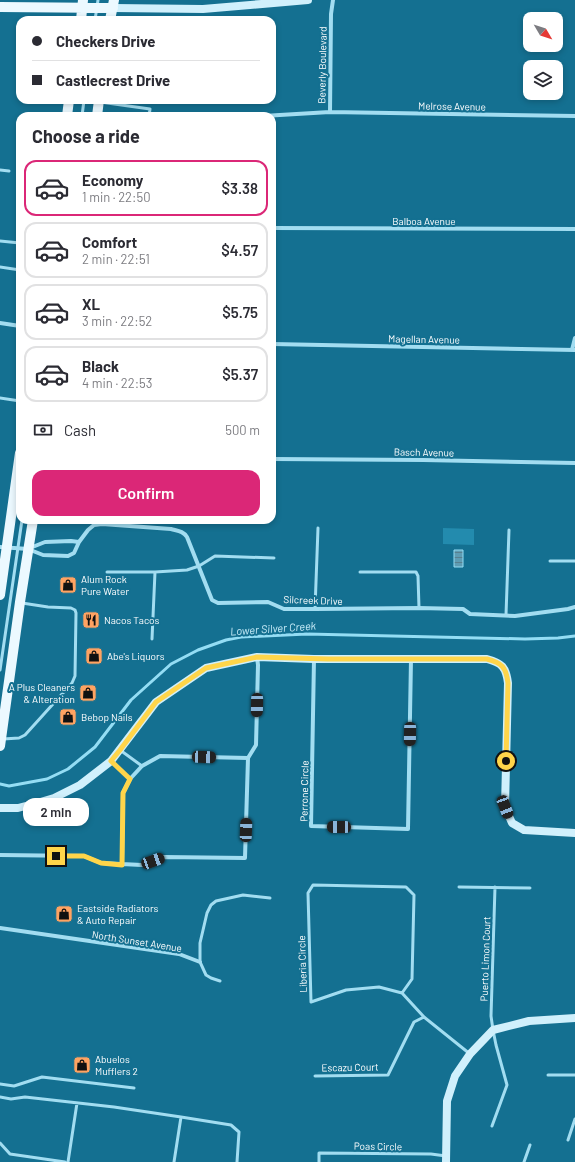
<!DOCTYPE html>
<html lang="en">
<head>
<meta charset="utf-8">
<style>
  body { margin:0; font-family:Barlow,sans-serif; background:#f2f2f3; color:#2b2b33; height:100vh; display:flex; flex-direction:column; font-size:15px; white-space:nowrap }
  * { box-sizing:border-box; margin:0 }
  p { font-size:13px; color:#7c7c81 }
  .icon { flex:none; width:22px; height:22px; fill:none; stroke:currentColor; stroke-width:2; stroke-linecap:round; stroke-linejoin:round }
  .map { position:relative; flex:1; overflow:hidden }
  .details { position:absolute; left:16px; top:112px; width:260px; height:412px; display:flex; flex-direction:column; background:#fff; border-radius:12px; box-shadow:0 2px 6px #0003 }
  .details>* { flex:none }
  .banner { position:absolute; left:16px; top:16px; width:260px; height:88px; border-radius:12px; box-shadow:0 2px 6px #0003; display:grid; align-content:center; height:88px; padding:0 16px; background:#fff }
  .needle { width:26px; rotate:129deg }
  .controls { position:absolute; left:523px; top:12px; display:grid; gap:8px }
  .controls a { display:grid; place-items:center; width:40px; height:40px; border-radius:8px; background:#fff; box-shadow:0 2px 6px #0003; font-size:20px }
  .end { position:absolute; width:18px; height:18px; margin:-9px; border:5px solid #ffd54a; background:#111; box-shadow:0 0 0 2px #111 }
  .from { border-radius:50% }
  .bubble { position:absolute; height:28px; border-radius:12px; background:#fff; box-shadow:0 2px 6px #0003; font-size:13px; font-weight:600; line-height:28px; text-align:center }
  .car { position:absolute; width:12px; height:24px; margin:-12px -6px; border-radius:5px; box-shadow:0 0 3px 1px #0007; background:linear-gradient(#222 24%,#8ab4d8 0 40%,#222 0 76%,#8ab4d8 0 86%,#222 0) }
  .banner b { display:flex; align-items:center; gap:14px; height:38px; font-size:15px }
  .banner b+b { border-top:1px solid #e1e1e2 }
  .banner i { width:10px; height:10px; background:#2b2b33 }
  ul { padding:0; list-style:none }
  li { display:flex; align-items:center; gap:12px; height:56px; margin:0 8px 6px; padding:0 8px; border:2px solid #e1e1e2; border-radius:12px }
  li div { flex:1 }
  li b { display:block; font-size:15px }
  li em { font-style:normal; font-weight:600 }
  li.current { border-color:#db2777 }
  li>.icon { width:36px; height:36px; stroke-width:1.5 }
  h2 { padding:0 16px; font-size:18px; line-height:48px }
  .pay { display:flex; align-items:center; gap:10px; height:44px; padding:0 16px; font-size:15px }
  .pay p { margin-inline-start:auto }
  .cta { display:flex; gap:8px; margin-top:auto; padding:8px 16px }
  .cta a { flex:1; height:46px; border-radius:12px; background:#db2777; color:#fff; font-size:16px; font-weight:600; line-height:46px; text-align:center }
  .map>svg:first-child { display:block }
</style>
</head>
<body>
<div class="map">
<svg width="575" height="1162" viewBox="0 0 575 1162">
  <defs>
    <pattern id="water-rules" width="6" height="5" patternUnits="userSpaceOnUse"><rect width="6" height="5" fill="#5e9cb3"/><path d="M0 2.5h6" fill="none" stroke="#58808f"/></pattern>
  </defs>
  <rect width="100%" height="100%" fill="#147091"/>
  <path fill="#238bae" d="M 443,528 L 474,529 L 474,545 L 443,544 Z"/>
  <path fill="url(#water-rules)" stroke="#94ddf4" d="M 454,550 L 463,550 L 463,567 L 454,567 Z"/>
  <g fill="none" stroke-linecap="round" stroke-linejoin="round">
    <path stroke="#94ddf4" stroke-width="3" d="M 0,784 L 9,786 L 47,779 L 68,769 L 95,747 L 131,700 L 171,664 L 198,650 L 226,640 L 241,637 L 307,634 L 525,639 L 558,638 L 575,636"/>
    <path stroke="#a2ddf1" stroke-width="3" d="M 95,20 L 98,0
      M 100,102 L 150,109 L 149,116
      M 82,116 L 84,100
      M 0,170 L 9,171
      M 0,241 L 20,243
      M 0,267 L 20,270
      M 0,398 L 20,401
      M 550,561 L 575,561
      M 107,572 L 155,572 L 187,570 L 199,566 L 215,556 L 274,558
      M 360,572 L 416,572 L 418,576 L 419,608
      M 315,609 L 318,528
      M 506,615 L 509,530
      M 152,639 L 155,572
      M 0,670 L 22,520
      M 3,739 L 19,738 L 25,735 L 72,683 L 75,676 L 76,613 L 75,610 L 71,608 L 48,607 L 22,603
      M 120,750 L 142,766
      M 112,762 L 130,779
      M 313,885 L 406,887 L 414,895 L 412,979 L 402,993 L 379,987 L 346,990 L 311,1002 L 308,893 Z
      M 459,887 L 530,888
      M 220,981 L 211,978 L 206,975 L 200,962 L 200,943 L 207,913 L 211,905 L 216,901 L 243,895 L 270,898
      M 402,993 L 424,1017 L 470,1054
      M 548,1075 L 575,1075
      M 315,1076 L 388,1075 L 414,1022 L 424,1017
      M 0,1084 L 14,1086 L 42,1077 L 134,1088
      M 0,1097 L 11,1099 L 25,1097 L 114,1107 L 181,1117 L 174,1162
      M 181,1117 L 231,1125 L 239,1132 L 237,1162
      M 492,1126 L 507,1085 L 496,1045 L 493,1030 L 491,1016 L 495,887
      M 568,1140 L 575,1119
      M 0,1143 L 10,1154 L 65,1162
      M 68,1162 L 77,1103
      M 319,1162 L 319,1153 L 431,1154 L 446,1156
      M 524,1162 L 530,1145"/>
    <path stroke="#a2ddf1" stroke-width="4" d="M 330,112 L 331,14 L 333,0
      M 263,116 L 330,112 L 575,116
      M 272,228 L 575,229
      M 0,323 L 20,326
      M 272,344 L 575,350
      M 572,350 L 575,338
      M 272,459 L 423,460 L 575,463
      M 0,547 L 28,549 L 43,555 L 68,556 L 74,553 L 79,542 L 88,530 L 94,525 L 102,524 L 171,529 C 178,531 183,531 187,537 L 212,600 L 218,603 L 268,602 L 284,609 L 315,609 L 419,608 L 463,609 L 470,614 L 515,616 L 568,609 L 575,607
      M 30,548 L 45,542 L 71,541 L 79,542
      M 314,659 L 311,826 L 408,829 L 411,659
      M 0,855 L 84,856 L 101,863 L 142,865 L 164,857 L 245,858 L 248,758 L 256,745 L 258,665 L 257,657
      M 122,865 L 123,793 L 130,779 L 142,766 L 160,756 L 248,758
      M 0,928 L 179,954 L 200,962"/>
    <path stroke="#d0f0fc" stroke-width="8" d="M 113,8 L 203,9 L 308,0
      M 0,808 L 18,808 L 37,803 L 54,798 L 80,785 L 111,761 L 156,702 L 206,668 L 257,657 L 314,659 L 487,659 C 502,663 506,667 508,683 L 505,807 L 512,823 L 524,830 L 575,833
      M 446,1162 L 447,1101 L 455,1076 L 470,1054 L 493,1030 L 529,1021 L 575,1018"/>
    <path stroke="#ecf9ff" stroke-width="10" d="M 0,7 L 113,8
      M 81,20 L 83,0
      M 110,20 L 114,0
      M 67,116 L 69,100
      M 97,116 L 99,100
      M 0,595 L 20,453
      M 0,746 L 20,602 L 33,520"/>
  </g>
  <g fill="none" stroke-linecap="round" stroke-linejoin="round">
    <path stroke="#ffd54a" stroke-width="5" d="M 56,856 L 84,856 L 101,863 L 122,865 L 123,793 L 130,779 L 111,761 L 120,750 L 156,702 L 206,668 L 257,657 L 328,659 L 487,659 C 502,663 506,667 508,683 L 506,761"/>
  </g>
  <defs>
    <symbol id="shop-square" viewBox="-11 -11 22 22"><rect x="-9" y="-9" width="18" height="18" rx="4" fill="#ffa362" stroke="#147091"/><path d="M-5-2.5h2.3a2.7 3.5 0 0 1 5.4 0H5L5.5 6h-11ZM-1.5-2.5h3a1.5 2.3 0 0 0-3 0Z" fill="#111"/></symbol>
    <symbol id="restaurant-square" viewBox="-11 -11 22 22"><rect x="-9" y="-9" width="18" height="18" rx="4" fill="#ffa362" stroke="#147091"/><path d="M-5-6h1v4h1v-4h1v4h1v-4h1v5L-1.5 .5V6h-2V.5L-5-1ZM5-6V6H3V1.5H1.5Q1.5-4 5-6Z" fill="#111"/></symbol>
  </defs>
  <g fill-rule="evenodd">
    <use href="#shop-square" x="58" y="575" width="20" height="20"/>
    <use href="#restaurant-square" x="81" y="610" width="20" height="20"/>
    <use href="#shop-square" x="84" y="646" width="20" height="20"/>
    <use href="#shop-square" x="78" y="683" width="20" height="20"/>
    <use href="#shop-square" x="58" y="707" width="20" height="20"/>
    <use href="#shop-square" x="54" y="904" width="20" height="20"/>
    <use href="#shop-square" x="72" y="1055" width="20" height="20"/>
  </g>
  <g text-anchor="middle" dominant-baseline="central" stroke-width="4" stroke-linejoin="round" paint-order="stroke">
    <g font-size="10" fill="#fff" stroke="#147091">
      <text transform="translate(322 65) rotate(-89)">Beverly Boulevard</text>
      <text transform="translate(452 106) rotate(1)">Melrose Avenue</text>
      <text x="424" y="221">Balboa Avenue</text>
      <text transform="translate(424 339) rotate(1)">Magellan Avenue</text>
      <text transform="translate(424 452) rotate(1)">Basch Avenue</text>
      <text transform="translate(313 600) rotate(2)">Silcreek Drive</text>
      <text transform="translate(304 791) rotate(-89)">Perrone Circle</text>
      <text transform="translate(137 941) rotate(9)">North Sunset Avenue</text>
      <text transform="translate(485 959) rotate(-88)">Puerto Limon Court</text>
      <text transform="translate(302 964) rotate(-92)">Liberia Circle</text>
      <text transform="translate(350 1067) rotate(-1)">Escazu Court</text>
      <text transform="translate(378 1146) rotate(1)">Poas Circle</text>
    </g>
    <g font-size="10" fill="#fff" stroke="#147091" text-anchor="start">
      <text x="81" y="579">Alum Rock<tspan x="81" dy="12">Pure Water</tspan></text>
      <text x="104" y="620">Nacos Tacos</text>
      <text x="107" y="656">Abe's Liquors</text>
      <text x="75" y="687" text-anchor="end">A Plus Cleaners<tspan x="75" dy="12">&amp; Alteration</tspan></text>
      <text x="81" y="717">Bebop Nails</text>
      <text x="77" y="908">Eastside Radiators<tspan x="77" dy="12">&amp; Auto Repair</tspan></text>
      <text x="95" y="1059">Abuelos<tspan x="95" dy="12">Mufflers 2</tspan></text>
    </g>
    <g font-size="11" font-style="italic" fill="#caeefa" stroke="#147091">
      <text transform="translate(273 628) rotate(-4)">Lower Silver Creek</text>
    </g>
  </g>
</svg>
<div class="controls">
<a><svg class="needle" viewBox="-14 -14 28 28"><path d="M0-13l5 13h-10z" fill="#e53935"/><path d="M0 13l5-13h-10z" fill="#7c7c81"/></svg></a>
<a><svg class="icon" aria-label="layers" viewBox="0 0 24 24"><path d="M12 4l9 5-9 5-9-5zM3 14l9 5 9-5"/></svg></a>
</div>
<i class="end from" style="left:506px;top:761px"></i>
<i class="end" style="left:56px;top:856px"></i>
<div class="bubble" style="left:23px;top:798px;width:66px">2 min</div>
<i class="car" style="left:257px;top:705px;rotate:181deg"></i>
<i class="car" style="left:410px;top:734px;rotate:181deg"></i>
<i class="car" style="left:204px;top:757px;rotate:92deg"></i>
<i class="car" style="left:505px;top:807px;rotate:159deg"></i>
<i class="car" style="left:339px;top:827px;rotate:271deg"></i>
<i class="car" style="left:246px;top:830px;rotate:2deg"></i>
<i class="car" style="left:153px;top:861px;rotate:70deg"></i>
<div class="banner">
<b><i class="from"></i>Checkers Drive</b>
<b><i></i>Castlecrest Drive</b>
</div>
<section class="details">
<h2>Choose a ride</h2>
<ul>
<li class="current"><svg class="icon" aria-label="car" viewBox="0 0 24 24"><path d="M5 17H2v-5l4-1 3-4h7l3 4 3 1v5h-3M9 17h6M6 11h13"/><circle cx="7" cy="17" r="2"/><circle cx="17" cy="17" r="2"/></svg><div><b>Economy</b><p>1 min · 22:50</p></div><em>$3.38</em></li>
<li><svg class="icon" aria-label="car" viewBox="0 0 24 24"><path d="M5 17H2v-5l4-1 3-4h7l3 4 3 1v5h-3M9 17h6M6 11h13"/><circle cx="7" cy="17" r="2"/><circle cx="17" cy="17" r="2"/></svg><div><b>Comfort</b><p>2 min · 22:51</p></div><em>$4.57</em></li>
<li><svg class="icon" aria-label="car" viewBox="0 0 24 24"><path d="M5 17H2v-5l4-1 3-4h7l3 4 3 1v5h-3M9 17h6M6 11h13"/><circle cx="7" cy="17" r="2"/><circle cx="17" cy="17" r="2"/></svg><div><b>XL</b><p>3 min · 22:52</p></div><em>$5.75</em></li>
<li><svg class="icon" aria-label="car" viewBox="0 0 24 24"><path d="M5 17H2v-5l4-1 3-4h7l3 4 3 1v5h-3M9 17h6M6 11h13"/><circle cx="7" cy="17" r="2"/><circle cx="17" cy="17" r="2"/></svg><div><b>Black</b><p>4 min · 22:53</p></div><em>$5.37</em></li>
</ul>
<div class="pay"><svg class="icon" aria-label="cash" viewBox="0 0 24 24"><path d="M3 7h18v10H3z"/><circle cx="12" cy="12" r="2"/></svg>Cash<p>500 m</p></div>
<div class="cta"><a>Confirm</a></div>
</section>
</div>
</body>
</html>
